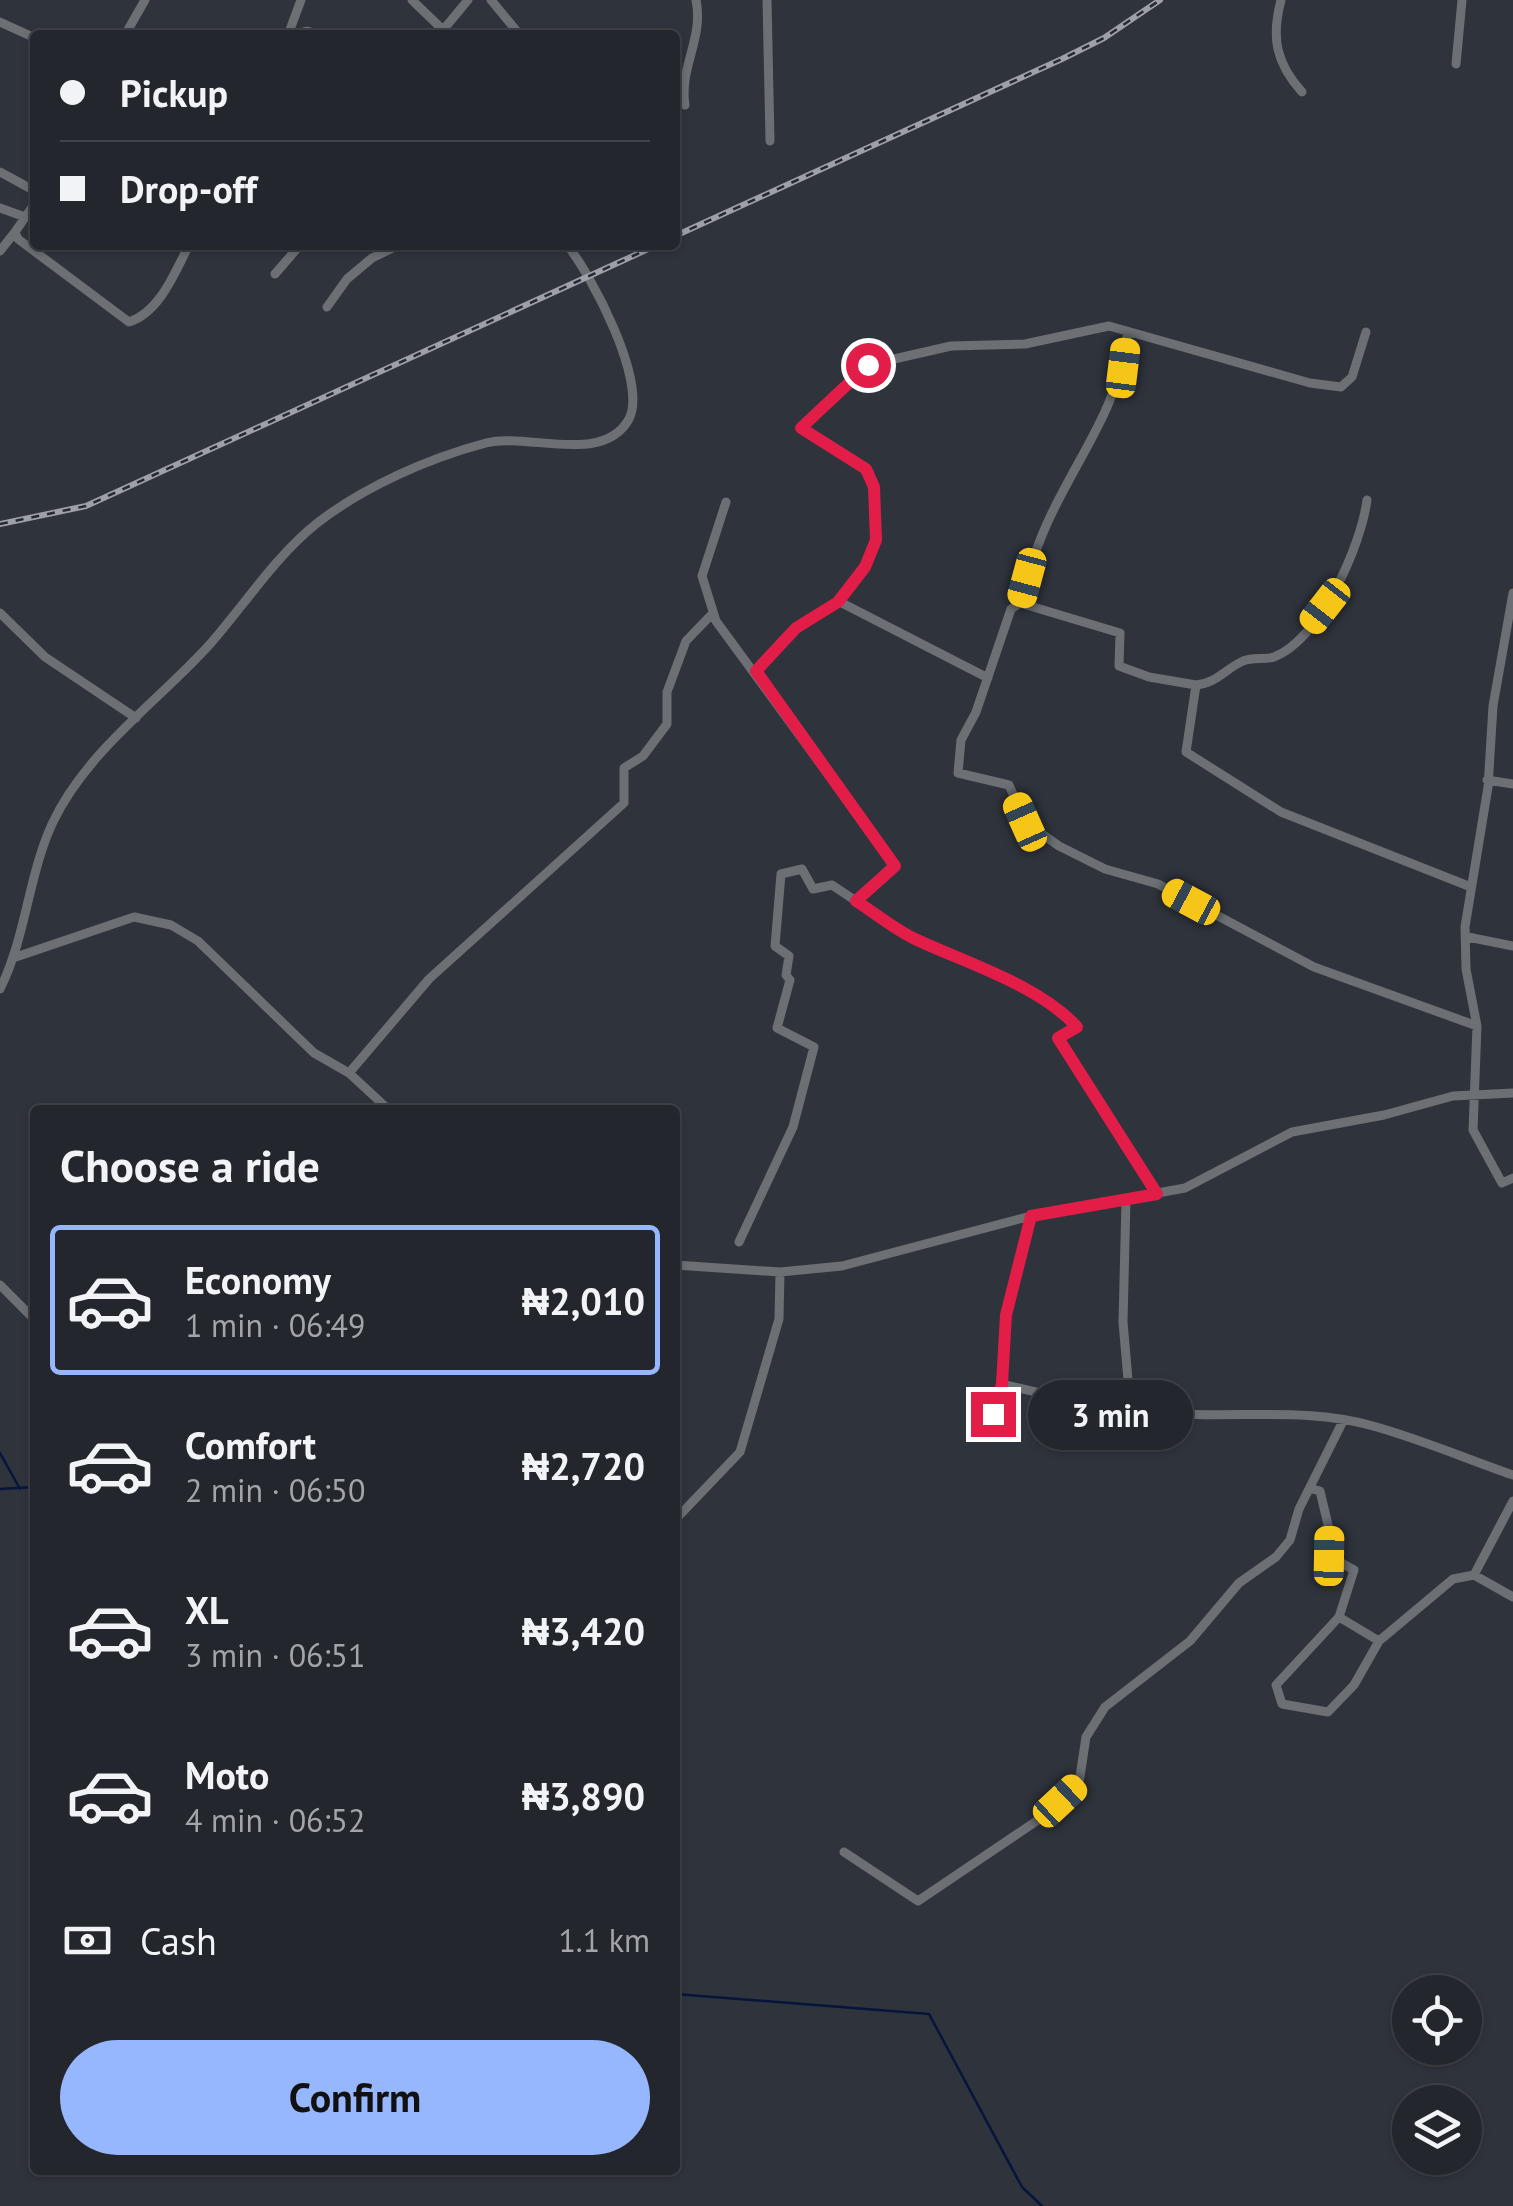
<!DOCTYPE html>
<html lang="en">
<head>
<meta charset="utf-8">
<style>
  body { margin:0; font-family:"PT Sans",sans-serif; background:#2f3239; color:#f1f3f6; height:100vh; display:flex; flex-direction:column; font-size:38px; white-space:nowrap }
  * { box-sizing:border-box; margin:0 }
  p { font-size:32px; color:#a3a5aa }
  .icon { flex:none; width:55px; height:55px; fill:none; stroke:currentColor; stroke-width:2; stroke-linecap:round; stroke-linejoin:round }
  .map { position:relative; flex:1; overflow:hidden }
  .drawer { position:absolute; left:30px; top:1105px; width:650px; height:1070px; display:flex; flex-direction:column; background:#23262d; border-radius:10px; box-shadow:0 2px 8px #0004,0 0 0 2px #404349 }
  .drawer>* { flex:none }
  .banner { position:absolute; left:30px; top:30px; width:650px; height:220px; border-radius:10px; box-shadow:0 2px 8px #0004,0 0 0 2px #404349; display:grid; align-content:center; height:220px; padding:0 30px; background:#23262d }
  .fabs { position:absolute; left:1392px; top:1975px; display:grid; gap:20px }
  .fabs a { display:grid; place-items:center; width:90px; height:90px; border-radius:50%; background:#23262d; box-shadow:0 2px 8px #0004,0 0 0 2px #404349; font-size:50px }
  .end { position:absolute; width:45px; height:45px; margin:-22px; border:12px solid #e11d48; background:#fff; box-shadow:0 0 0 5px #fff }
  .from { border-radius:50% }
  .bubble { position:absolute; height:70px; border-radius:35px; background:#23262d; box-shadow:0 2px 8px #0004,0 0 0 2px #404349; font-size:32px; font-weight:700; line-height:70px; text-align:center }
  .car { position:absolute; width:30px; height:60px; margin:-30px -15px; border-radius:12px; box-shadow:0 0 8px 2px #0007; background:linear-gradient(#f5c518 24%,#345 0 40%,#f5c518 0 76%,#345 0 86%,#f5c518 0) }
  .banner b { display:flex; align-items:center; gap:35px; height:95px; font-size:38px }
  .banner b+b { border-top:2px solid #404349 }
  .banner i { width:25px; height:25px; background:#f1f3f6 }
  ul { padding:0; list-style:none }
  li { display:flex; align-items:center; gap:30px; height:150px; margin:0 20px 15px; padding:0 10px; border:5px solid transparent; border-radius:10px }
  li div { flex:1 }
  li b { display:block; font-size:38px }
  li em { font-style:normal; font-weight:700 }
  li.active { border-color:#96b6fd }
  li>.icon { width:90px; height:90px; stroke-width:1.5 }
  h2 { padding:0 30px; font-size:45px; line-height:120px }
  .pay { display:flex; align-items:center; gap:25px; height:110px; padding:0 30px; font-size:38px }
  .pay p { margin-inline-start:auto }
  .cta { display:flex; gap:20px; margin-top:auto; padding:20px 30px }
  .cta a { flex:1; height:115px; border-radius:60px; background:#96b6fd; color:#111; font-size:40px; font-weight:700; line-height:115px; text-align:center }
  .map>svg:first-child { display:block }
</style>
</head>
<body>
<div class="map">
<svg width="1513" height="2206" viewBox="0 0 1513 2206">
  <rect width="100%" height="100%" fill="#2f333c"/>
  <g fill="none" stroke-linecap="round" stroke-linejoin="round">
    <path stroke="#07153d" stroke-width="2.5" d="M 0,1453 L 20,1489
      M 0,1489 L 35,1487
      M 675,1994 L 929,2014 L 1022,2187 L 1042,2206"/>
    <path stroke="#6c6f73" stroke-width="9" d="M 412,0 L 442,29
      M 491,0 L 520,35
      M 767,0 L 770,141
      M 1281,0 C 1271,38 1276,63 1302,92
      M 0,22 L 35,38
      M 125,35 L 145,0
      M 288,35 L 301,0
      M 292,35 L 307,31 L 322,35
      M 439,35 L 468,0
      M 1456,64 L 1462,0
      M 685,105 C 679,67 704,39 696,0
      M 0,172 L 35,191
      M 35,203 L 15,232 L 18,239 L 129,322 C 160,312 175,272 189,245
      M 0,208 L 25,217
      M 0,251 L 15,232
      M 275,274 L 300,245
      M 327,307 L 347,279 L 372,258 L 399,245
      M 726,502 L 702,576 L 716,621 L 895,866 L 856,901 L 832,885 L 813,889 L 802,869 L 781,874 L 775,946 L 789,956 L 786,975 L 790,980 L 777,1028 L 814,1047 L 793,1127 L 739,1242
      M 1513,593 L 1493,706 L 1488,787 L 1465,927 L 1466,969 L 1477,1026 L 1473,1130 L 1502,1183 L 1513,1178
      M 838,601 L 865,567 L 876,540 L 874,487 L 866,469 L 801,429 L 868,365 L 951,346 L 1025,344 L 1109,326 L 1310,383 L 1341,387 L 1352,377 L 1366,332
      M 1020,603 C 1028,572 1037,544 1051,515 C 1083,448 1118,408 1128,332
      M 0,613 L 45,657 L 136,718
      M 756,671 L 796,628 L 838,601 L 988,678
      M 1196,685 C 1217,683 1225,669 1243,661 C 1253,657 1265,660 1274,657 C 1320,639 1361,546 1367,500
      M 1487,780 L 1513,784
      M 1471,887 L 1281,812 L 1186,752 L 1196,685 L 1149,677 L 1119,666 L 1120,633 L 1020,603 L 1011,609 L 976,712 L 961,740 L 958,773 L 1009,785 L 1025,822 L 1059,846 L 1105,869 L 1158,884 L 1314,967 L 1477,1026
      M 856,901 C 875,913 894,929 915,939 C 965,963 1040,985 1077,1027 L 1057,1038 L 1157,1193
      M 1468,937 L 1513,946
      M 13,958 L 134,917 L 171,925 L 198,941 L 314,1053 L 349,1073 L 389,1110
      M 0,989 C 26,937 28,877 52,824 C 86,751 159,701 211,643 C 245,604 276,556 316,524 C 363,487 429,458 486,443 C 527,432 603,466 629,419 C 648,382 591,274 567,245
      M 349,1073 L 429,979 L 624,803 L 624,768 L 643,756 L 667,724 L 667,692 L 686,641 L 713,613
      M 1126,1200 L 1123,1322 L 1128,1380 L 1149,1411 C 1223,1421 1300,1405 1373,1426 C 1420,1439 1467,1459 1513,1475
      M 675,1265 L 780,1272 L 842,1266 L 1031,1216 L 1185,1188 L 1292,1132 L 1384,1115 L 1453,1096 L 1513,1093
      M 0,1285 L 35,1320
      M 1001,1384 L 1102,1407 L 1149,1411
      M 993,1414 L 1001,1384 L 1006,1315 L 1031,1216
      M 1312,1489 L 1320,1491 L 1329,1529 L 1329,1556 L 1354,1570 L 1339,1617 L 1379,1641 L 1453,1579 L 1474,1575
      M 1513,1501 L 1474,1575 L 1513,1597
      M 675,1520 L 740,1452 L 779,1319 L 780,1272
      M 1339,1617 L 1276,1685 L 1282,1704 L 1328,1712 L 1354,1685 L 1379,1641
      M 844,1852 L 918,1901 L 1041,1818 L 1079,1783 L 1086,1737 L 1105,1707 L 1190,1641 L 1239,1583 L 1276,1557 L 1290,1540 L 1299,1509 L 1343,1421"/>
    <defs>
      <path id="rail" d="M 675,236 L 1062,59 L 1104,38 L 1160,0
        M 0,524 L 86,506 L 657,245"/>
    </defs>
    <use href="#rail" stroke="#9da0a7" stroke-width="6"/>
    <use href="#rail" stroke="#252932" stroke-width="2.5" stroke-dasharray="8" stroke-linecap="butt"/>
  </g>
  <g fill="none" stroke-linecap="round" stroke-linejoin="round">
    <path stroke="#e11d48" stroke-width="12" d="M 868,365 L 801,428 L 866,469 L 874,487 L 876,540 L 865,567 L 838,602 L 796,628 L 756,671 L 895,866 L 856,901 C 875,913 894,929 915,939 C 966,963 1039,985 1077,1027 L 1058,1038 L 1157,1194 L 1031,1216 L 1006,1315 L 1002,1384 L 993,1414"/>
  </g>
</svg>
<div class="fabs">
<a><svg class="icon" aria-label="locate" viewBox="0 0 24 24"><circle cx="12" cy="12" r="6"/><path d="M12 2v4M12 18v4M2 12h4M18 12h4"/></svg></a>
<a><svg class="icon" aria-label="layers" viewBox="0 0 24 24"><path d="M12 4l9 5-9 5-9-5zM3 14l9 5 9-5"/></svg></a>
</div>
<i class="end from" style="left:868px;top:365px"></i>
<i class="end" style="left:993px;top:1414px"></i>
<div class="bubble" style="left:1028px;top:1380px;width:165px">3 min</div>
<i class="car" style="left:1123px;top:368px;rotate:7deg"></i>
<i class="car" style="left:1027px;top:578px;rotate:195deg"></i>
<i class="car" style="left:1325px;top:606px;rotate:218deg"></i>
<i class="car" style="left:1025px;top:822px;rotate:336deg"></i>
<i class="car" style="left:1191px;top:902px;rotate:298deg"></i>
<i class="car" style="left:1329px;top:1556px;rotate:1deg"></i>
<i class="car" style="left:1060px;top:1801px;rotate:47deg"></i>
<div class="banner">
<b><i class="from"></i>Pickup</b>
<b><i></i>Drop-off</b>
</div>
<section class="drawer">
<h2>Choose a ride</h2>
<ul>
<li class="active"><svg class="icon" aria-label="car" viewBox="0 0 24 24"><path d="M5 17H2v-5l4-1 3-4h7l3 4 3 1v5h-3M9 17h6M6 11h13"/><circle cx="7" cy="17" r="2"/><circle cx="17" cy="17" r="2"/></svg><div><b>Economy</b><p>1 min · 06:49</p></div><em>₦2,010</em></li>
<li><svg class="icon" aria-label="car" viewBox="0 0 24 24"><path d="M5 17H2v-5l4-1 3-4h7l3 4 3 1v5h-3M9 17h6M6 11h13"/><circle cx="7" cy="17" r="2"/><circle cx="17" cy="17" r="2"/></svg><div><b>Comfort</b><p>2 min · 06:50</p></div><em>₦2,720</em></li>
<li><svg class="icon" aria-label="car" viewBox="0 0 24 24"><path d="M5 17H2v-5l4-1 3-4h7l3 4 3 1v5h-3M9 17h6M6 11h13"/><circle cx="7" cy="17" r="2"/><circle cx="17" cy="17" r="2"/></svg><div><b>XL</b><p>3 min · 06:51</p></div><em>₦3,420</em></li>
<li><svg class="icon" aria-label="car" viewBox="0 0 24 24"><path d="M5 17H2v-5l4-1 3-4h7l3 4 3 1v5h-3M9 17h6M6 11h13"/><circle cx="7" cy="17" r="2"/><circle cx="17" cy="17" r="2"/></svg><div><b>Moto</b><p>4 min · 06:52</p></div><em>₦3,890</em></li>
</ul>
<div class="pay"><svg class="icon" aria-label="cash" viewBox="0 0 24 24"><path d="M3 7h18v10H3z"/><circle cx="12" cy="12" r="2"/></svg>Cash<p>1.1 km</p></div>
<div class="cta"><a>Confirm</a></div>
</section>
</div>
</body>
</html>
